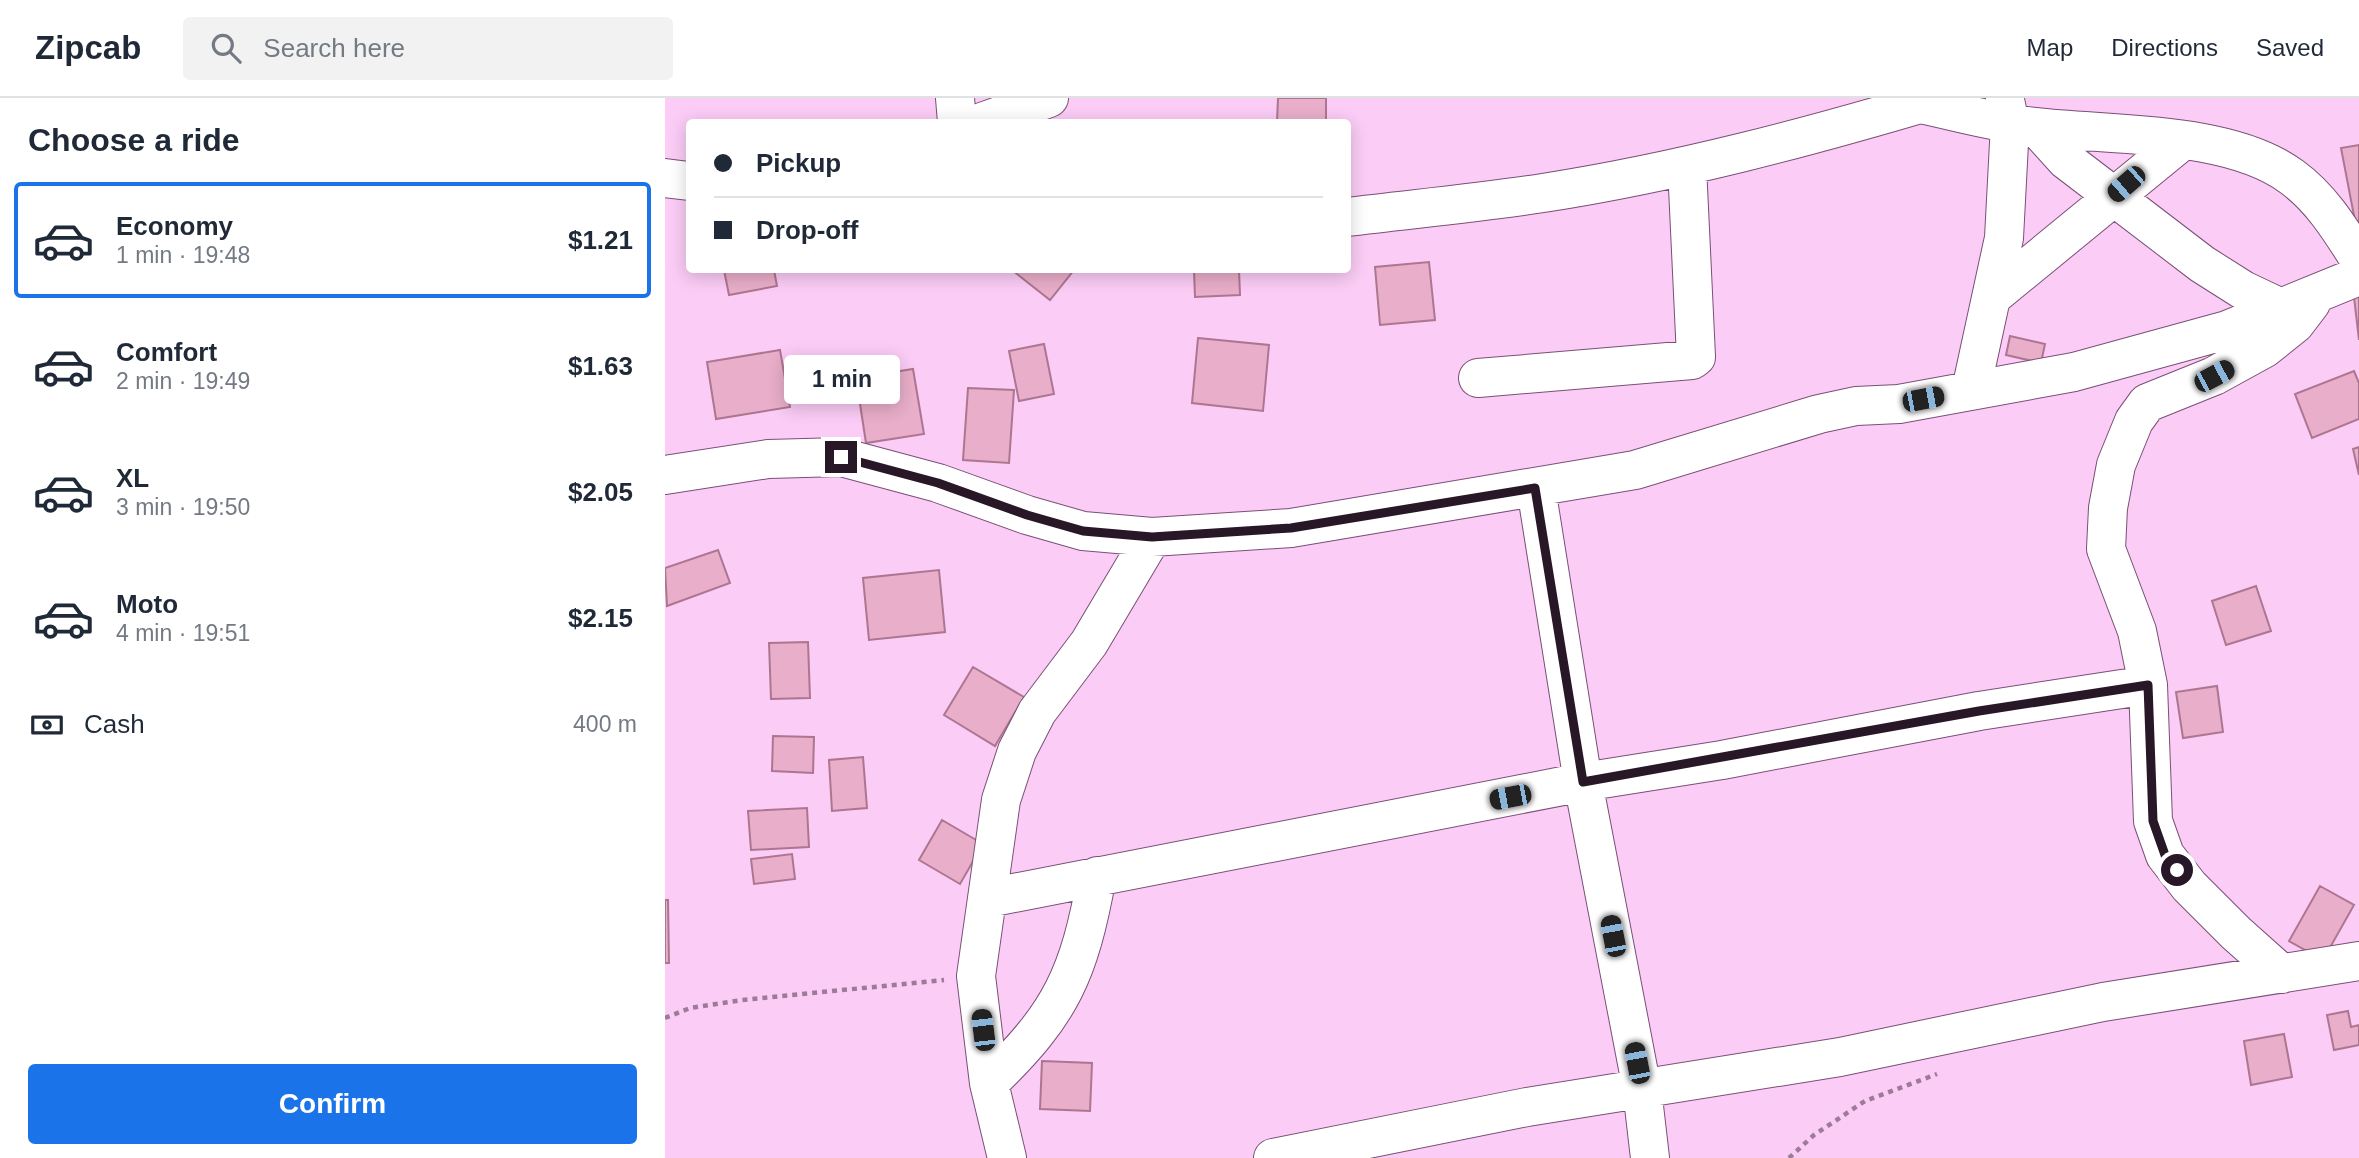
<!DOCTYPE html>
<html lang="en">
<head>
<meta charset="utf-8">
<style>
  body { margin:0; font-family:Arial,sans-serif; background:#f2f2f3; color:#1f2937; height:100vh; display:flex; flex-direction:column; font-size:26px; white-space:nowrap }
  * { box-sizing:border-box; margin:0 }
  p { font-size:23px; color:#747a83 }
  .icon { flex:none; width:38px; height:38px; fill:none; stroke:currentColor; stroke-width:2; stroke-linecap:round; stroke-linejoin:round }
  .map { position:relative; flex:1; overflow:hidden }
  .sheet { display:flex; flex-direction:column; background:#fff; width:665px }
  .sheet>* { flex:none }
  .banner { position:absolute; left:21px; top:21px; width:665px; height:154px; border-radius:7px; box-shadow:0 4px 18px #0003; display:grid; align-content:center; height:154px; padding:0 28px; background:#fff }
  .end { position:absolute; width:32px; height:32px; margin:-16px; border:9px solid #281726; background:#fff; box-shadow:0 0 0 4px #fff }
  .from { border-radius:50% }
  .bubble { position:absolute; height:49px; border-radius:7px; background:#fff; box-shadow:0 4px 18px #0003; font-size:23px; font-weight:700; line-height:49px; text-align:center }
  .car { position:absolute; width:21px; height:42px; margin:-21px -10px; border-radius:9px; box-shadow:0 0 5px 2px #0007; background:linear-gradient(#222 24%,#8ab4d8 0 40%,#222 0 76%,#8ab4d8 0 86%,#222 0) }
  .banner b { display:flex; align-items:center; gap:24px; height:66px; font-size:26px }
  .banner b+b { border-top:2px solid #e0e1e3 }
  .banner i { width:18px; height:18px; background:#1f2937 }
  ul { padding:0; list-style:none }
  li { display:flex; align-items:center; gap:21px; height:116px; margin:0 14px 10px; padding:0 14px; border:4px solid transparent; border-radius:7px }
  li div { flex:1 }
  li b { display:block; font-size:26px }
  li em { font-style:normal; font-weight:700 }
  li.selected { border-color:#1a73e8 }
  li>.icon { width:63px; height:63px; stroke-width:1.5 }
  h2 { padding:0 28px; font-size:32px; line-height:84px }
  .pay { display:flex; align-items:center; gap:18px; height:77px; padding:0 28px; font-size:26px }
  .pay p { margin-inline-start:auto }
  .action { display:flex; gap:14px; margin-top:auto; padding:14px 28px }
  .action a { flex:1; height:80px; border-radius:7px; background:#1a73e8; color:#fff; font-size:28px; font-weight:700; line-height:80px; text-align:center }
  header { display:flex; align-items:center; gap:42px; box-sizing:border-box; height:98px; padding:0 35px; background:#fff; border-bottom:2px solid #e0e1e3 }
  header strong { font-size:33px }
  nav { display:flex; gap:38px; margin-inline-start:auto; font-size:24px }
  .search { width:490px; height:63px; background:#f2f2f3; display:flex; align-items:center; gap:18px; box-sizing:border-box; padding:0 24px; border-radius:7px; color:#747a83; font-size:26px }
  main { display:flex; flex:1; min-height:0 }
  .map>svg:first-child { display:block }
</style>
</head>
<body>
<header>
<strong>Zipcab</strong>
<div class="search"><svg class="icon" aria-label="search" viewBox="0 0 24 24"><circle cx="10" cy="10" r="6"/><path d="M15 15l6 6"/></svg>Search here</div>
<nav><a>Map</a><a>Directions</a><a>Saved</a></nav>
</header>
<main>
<section class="sheet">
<h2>Choose a ride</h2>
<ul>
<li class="selected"><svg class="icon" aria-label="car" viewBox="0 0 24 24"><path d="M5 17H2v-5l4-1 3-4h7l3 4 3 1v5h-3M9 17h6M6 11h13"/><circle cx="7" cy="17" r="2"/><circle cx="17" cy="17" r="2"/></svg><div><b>Economy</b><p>1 min · 19:48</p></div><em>$1.21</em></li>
<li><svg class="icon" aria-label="car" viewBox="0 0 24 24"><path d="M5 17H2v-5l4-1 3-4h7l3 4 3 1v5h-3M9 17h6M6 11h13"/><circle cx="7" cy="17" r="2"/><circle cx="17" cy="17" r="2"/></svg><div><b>Comfort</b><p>2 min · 19:49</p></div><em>$1.63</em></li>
<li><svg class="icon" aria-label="car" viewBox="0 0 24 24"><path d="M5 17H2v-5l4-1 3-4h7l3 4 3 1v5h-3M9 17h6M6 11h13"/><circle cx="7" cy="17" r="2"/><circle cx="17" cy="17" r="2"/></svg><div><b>XL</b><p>3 min · 19:50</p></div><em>$2.05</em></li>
<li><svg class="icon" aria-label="car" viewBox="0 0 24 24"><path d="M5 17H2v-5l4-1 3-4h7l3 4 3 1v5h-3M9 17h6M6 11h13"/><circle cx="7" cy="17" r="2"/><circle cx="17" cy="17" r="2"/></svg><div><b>Moto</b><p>4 min · 19:51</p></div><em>$2.15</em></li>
</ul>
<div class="pay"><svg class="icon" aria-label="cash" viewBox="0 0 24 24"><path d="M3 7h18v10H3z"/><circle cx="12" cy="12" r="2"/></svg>Cash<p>400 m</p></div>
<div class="action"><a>Confirm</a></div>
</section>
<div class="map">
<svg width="1694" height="1060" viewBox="0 0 1694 1060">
  <rect width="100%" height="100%" fill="#fbccf6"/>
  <path fill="#e9aec9" stroke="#ad7690" stroke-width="2" d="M 613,0 L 661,0 L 661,24 L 612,24 Z
    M 1694,47 L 1694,123 L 1690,123 L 1676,50 Z
    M 764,164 L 770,222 L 715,227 L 710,169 Z
    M 59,172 L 109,172 L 112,188 L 64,197 Z
    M 347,172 L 409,172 L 385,202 Z
    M 529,172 L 574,172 L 575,197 L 530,199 Z
    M 1689,199 L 1694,199 L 1694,242 Z
    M 1345,238 L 1380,246 L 1376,265 L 1341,257 Z
    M 533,240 L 604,247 L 598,313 L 527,305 Z
    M 379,246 L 389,296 L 354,303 L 344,253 Z
    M 115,252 L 125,309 L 51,321 L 42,264 Z
    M 248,271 L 259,336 L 201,345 L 191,280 Z
    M 1689,273 L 1694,285 L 1694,321 L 1647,340 L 1630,296 Z
    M 303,290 L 349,292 L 344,365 L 298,362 Z
    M 1694,349 L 1694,377 L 1688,351 Z
    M 53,452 L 65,485 L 2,508 L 0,470 Z
    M 274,472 L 280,534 L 204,542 L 198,480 Z
    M 1591,488 L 1606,533 L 1561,547 L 1547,503 Z
    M 143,544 L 145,600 L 106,601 L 104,545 Z
    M 308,569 L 359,599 L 330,648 L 279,617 Z
    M 1552,588 L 1558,634 L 1518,640 L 1511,594 Z
    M 108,638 L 149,639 L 148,675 L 107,673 Z
    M 198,659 L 202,710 L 167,713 L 164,662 Z
    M 142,710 L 144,749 L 86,752 L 83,713 Z
    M 277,722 L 318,746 L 295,786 L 254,762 Z
    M 127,756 L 130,781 L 89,786 L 86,761 Z
    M 1655,788 L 1689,807 L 1658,862 L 1624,843 Z
    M 0,802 L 3,802 L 4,865 L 0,865 Z
    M 1683,913 L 1686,929 L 1694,927 L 1694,947 L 1669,952 L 1662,917 Z
    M 1619,936 L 1627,979 L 1586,987 L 1579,943 Z
    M 377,963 L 427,965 L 425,1013 L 375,1011 Z"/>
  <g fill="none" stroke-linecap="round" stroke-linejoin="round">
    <defs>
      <path id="minor" d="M 290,0 L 292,24
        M 1255,6 C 1293,14 1331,25 1370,29 C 1445,38 1564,32 1627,79 C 1656,100 1675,131 1694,161
        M 317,24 L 384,0
        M 1372,30 L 1401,62 L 1537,166 L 1578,192 L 1616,210
        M 0,80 L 24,83
        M 682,119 C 747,111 813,105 878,95 C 1013,74 1144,39 1275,0
        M 1329,197 L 1517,43
        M 813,280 L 1027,262 L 1031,259 L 1022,68
        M 1306,292 L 1339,140 L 1345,26 L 1340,2
        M 0,377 L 103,361 L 176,359 L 273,385 L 362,417 L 418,433 L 487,439 L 626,430 L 970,372 L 1154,316 L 1191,308 L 1234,306 L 1409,274 L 1562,232 L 1694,178
        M 871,390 L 918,684 L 977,991 L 985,1060
        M 323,800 L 918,684 L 1057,662 L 1314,613 L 1483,587
        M 1617,876 L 1571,835 L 1524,788 L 1500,757 L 1488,723 L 1483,587 L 1472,533 L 1441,451 L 1443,410 L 1451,367 L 1469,323 L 1482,305 L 1549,278 L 1600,250 L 1630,226 L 1646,205
        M 324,985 C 397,915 414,876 432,778
        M 342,1060 L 324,985 L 311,878 L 336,702 L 352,653 L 372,614 L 424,545 L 487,439
        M 608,1060 L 862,1009 L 1175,959 L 1438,904 L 1694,863"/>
    </defs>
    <use href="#minor" stroke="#795075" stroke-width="40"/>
    <path stroke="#9c7b99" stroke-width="4.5" stroke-dasharray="5 5" stroke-linecap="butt" d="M 0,920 L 25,910 L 77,902 L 279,882
      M 1124,1060 L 1149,1037 L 1200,1003 L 1272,976"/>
    <use href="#minor" stroke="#fff" stroke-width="38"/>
  </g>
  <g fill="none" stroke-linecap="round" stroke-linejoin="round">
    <path stroke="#281726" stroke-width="9" d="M 176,359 L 273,385 L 362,417 L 418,433 L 487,439 L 626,430 L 870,390 L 918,684 L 1314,613 L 1483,587 L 1488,723 L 1500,757 L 1512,772"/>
  </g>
</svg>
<i class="end from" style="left:1512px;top:772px"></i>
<i class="end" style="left:176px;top:359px"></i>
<div class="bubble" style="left:119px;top:257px;width:116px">1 min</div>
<i class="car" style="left:1461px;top:86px;rotate:229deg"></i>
<i class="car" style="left:1549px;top:278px;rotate:62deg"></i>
<i class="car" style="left:1258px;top:301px;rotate:79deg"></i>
<i class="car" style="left:845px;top:699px;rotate:259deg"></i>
<i class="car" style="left:948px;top:838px;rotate:349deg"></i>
<i class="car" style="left:318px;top:932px;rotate:353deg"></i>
<i class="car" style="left:972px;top:965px;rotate:349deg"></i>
<div class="banner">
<b><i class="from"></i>Pickup</b>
<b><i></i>Drop-off</b>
</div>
</div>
</main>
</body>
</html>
